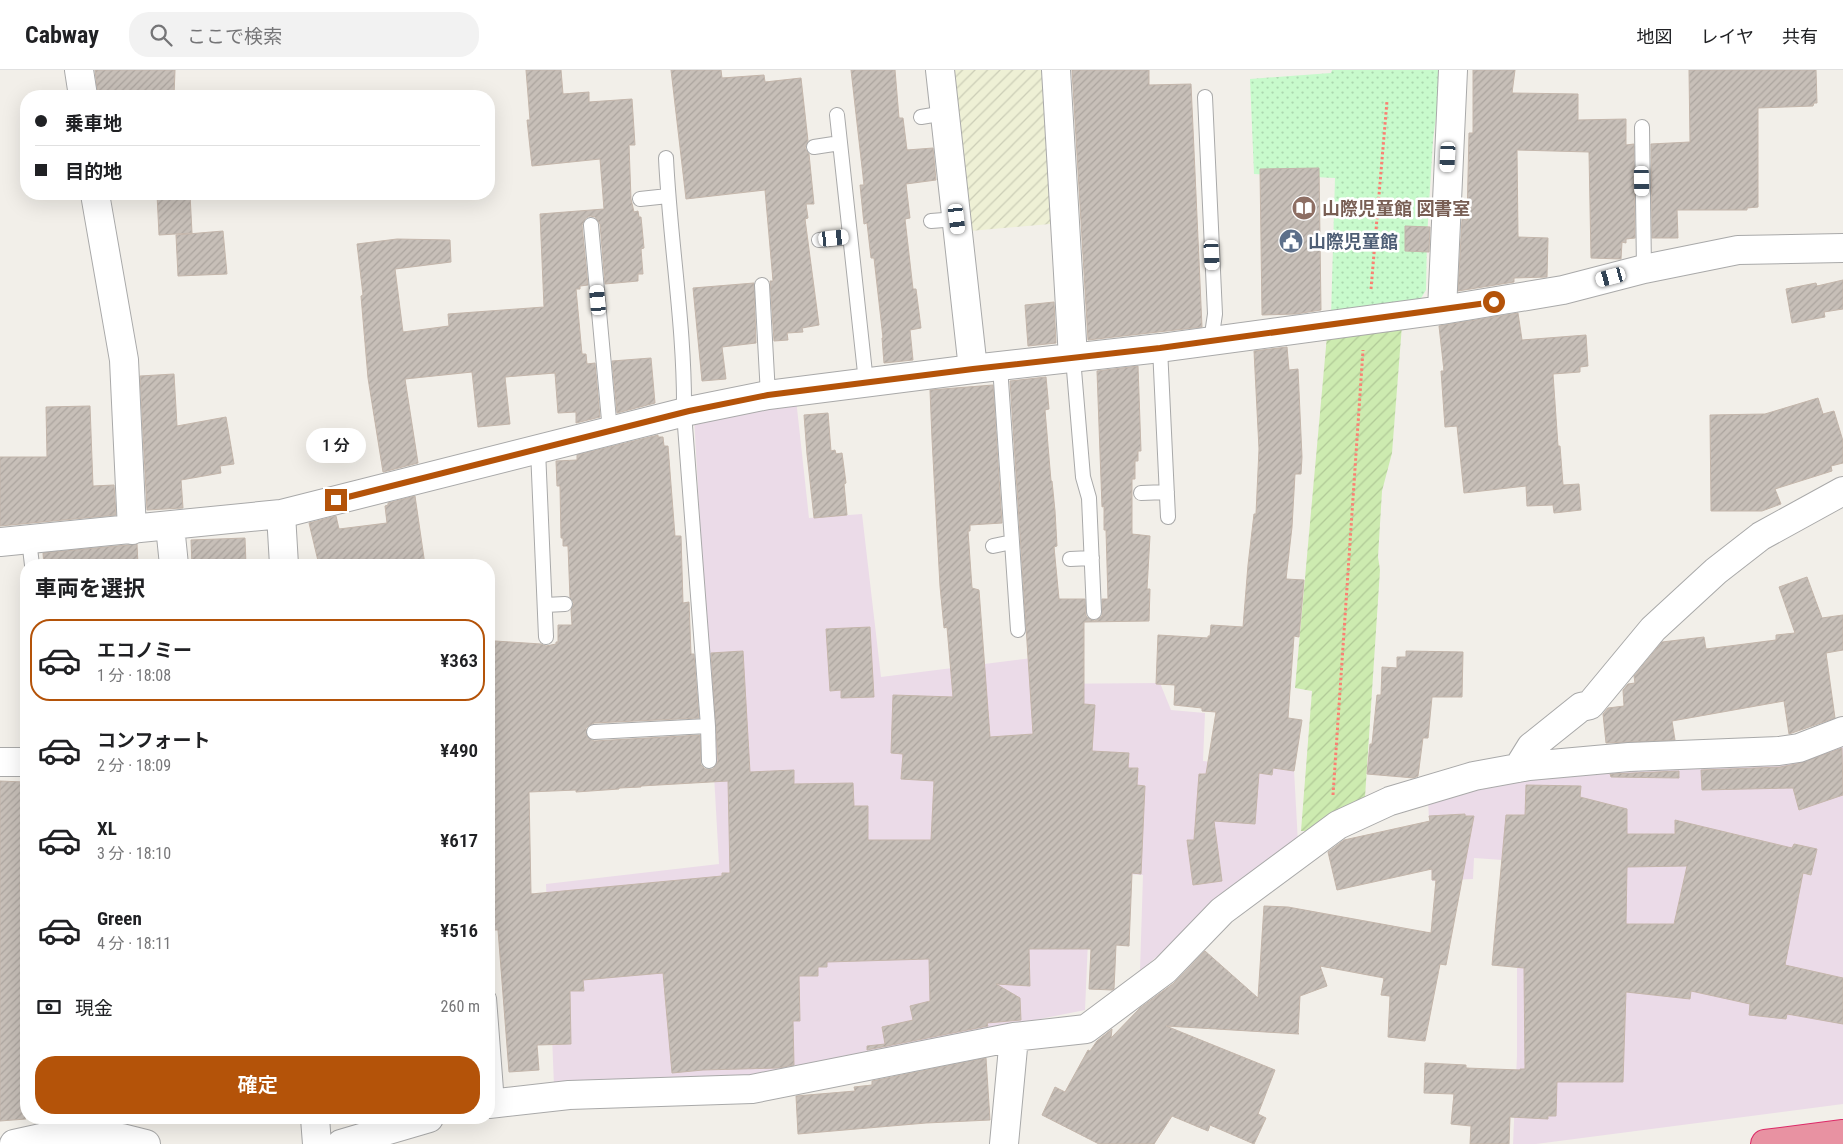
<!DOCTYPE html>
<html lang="ja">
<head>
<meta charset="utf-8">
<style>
  body { margin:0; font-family:"Roboto Condensed","Noto Sans JP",sans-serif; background:#f2f2f2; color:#202124; height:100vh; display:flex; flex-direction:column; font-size:19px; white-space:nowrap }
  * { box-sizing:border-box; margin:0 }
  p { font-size:16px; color:#757577 }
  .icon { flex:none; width:28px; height:28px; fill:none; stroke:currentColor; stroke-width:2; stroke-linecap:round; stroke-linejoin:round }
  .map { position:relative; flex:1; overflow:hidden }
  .details { position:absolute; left:20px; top:489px; width:475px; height:565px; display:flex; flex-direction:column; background:#fff; border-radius:20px; box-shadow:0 5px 20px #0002 }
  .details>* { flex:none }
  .guide { position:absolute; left:20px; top:20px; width:475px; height:110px; border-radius:20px; box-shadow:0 5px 20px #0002; display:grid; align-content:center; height:110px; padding:0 15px; background:#fff }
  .end { position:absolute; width:22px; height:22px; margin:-11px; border:6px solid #b45309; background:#fff; box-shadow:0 0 0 2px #fff }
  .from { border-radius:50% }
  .bubble { position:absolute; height:35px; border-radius:18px; background:#fff; box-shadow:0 5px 20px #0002; font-size:16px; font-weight:600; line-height:35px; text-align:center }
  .car { position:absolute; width:15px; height:30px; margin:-15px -8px; border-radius:6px; box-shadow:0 0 4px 1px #0007; background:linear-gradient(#fff 24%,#345 0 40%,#fff 0 76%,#345 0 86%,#fff 0) }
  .guide b { display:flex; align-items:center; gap:18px; height:48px; font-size:19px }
  .guide b+b { border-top:1px solid #e0e0e0 }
  .guide i { width:12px; height:12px; background:#202124 }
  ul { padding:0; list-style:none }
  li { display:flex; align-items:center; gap:15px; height:82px; margin:0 10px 8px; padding:0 5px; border:2px solid transparent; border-radius:20px }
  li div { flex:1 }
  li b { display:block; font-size:19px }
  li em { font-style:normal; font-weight:600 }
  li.on { border-color:#b45309 }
  li>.icon { width:45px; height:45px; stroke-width:1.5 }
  h2 { padding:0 15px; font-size:22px; line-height:60px }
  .pay { display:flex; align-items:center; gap:12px; height:55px; padding:0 15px; font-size:19px }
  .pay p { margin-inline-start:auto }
  .button { display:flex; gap:10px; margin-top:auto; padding:10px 15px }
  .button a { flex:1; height:58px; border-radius:20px; background:#b45309; color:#fff; font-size:20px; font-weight:600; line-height:58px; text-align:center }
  header { display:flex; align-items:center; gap:30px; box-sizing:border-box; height:70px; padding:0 25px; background:#fff; border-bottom:1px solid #e0e0e0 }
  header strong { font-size:24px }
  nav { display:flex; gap:28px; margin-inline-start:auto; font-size:18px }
  .search { width:350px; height:45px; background:#f2f2f2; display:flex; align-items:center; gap:12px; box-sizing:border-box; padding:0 18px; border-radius:20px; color:#757577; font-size:19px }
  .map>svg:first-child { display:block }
</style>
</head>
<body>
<header>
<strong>Cabway</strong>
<div class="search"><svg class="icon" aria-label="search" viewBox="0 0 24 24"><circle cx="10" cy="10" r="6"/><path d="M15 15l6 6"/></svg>ここで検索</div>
<nav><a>地図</a><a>レイヤ</a><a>共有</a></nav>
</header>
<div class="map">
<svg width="1843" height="1074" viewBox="0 0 1843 1074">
  <defs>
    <pattern id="farmland-furrows" width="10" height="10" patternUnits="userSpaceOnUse" patternTransform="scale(1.25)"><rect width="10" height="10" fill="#eef0d5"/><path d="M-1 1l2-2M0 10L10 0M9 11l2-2" fill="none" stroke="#ccceb7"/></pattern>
    <pattern id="park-dots" width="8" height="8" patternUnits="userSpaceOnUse" patternTransform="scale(1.25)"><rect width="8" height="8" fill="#c8facc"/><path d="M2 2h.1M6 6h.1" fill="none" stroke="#acd6af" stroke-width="1.8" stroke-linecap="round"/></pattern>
    <pattern id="garden-furrows" width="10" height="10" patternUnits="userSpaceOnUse" patternTransform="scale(1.25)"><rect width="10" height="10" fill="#cdebb0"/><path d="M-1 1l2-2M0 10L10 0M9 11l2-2" fill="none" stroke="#b0c997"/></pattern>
    <pattern id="building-hatch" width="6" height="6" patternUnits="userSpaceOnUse" patternTransform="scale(1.25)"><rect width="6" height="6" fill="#c7bfb8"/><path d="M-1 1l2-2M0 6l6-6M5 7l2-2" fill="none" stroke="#aba49e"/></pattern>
  </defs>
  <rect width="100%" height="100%" fill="#f2efe9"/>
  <path fill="#ebdbe8" d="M 796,329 L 809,448 L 862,444 L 881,607 L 1032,588 L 1034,614 L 1160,613 L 1171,640 L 1205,643 L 1203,691 L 1294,700 L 1298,773 L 1235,819 L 1140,901 L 1143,805 L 1091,802 L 1085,940 L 760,1005 L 554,1016 L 546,814 L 719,794 L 694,347 Z
    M 1843,670 L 1843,1034 L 1536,1074 L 1513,1074 L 1517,986 L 1517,791 L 1474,788 L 1473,809 L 1432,811 L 1428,729 L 1472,714 Z"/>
  <path fill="url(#farmland-furrows)" d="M 953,0 L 1043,0 L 1051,147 L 1050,154 L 970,161 Z"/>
  <path fill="url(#park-dots)" d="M 1332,0 L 1442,0 L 1433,70 L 1427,167 L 1426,220 L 1418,233 L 1331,246 L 1335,108 L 1254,104 L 1250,9 L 1331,3 Z"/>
  <path fill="url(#garden-furrows)" d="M 1402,255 L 1392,383 L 1382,421 L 1378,487 L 1380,500 L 1365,727 L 1329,745 L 1308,761 L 1301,761 L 1312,621 L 1295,618 L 1327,266 Z"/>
  <path fill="url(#building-hatch)" stroke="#c4b6ab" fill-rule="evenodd" d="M 95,0 L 175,0 L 174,26 L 98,26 Z
    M 526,0 L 561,0 L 563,24 L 589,22 L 589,32 L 632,29 L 635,75 L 629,75 L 631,129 L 634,142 L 638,141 L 639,147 L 641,147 L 644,178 L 641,179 L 643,204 L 638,204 L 638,211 L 605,214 L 600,154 L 595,147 L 590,146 L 586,148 L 582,155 L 588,215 L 580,216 L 580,219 L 576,219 L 582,284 L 586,284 L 587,294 L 595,293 L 600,347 L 576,353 L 576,342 L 558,343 L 555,303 L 505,307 L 510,354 L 478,357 L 472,302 L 405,309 L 418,393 L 383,402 L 368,308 L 361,226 L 363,225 L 357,174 L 397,169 L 450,170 L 451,192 L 395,199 L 403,262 L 449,256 L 448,244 L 544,237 L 540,144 L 604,139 L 600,89 L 532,96 L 527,50 L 530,50 Z
    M 671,0 L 721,0 L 722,8 L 764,5 L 765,12 L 801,8 L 808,71 L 805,78 L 809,84 L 814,134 L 806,134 L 808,148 L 805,149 L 819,255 L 802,258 L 803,262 L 787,263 L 788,270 L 774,271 L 770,211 L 773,211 L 765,120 L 686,129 Z
    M 851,0 L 895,0 L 899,48 L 903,48 L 907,80 L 933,78 L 936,110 L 906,114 L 910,148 L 905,149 L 913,219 L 916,219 L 921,258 L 910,260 L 913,290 L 884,293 L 882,268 L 883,268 L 874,188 L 871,188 L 867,153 L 864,154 L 860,115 L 864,115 Z
    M 1072,0 L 1149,0 L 1149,15 L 1191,14 L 1202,257 L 1088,270 Z
    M 1473,0 L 1515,0 L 1512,23 L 1578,24 L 1578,50 L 1626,49 L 1626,75 L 1634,74 L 1635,168 L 1626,169 L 1626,173 L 1622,172 L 1621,189 L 1591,188 L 1589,82 L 1517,80 L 1518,167 L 1548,168 L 1547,207 L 1514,208 L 1514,212 L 1458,221 L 1462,149 L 1467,150 L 1469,63 L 1473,63 Z
    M 1689,0 L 1816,0 L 1817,33 L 1814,33 L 1813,36 L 1758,38 L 1758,137 L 1747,138 L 1747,140 L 1677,140 L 1678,168 L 1652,168 L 1651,74 L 1690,72 Z
    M 1319,98 L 1321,240 L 1296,244 L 1262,245 L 1260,99 Z
    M 157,124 L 190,124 L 192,163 L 159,165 Z
    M 1405,156 L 1430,157 L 1429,182 L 1405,181 Z
    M 223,161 L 227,204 L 178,206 L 176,165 Z
    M 1843,210 L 1843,239 L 1824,242 L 1825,247 L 1792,253 L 1786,219 L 1816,213 L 1817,216 Z
    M 754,213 L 756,273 L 722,277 L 726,309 L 702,311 L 693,218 Z
    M 1054,232 L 1056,273 L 1028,276 L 1025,235 Z
    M 1518,243 L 1522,270 L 1586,265 L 1588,296 L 1580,297 L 1580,302 L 1553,304 L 1558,376 L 1560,376 L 1563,415 L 1579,414 L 1581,440 L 1554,443 L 1553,435 L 1527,436 L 1526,416 L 1464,423 L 1457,356 L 1445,357 L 1441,301 L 1444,301 L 1439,256 Z
    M 1287,277 L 1289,300 L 1298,299 L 1302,387 L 1301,404 L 1295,404 L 1292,457 L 1286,509 L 1304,510 L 1299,567 L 1294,566 L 1288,648 L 1302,650 L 1294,701 L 1273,698 L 1272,705 L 1259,703 L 1255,754 L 1214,751 L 1222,811 L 1193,815 L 1187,770 L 1194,770 L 1199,704 L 1206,704 L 1216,642 L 1202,641 L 1202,638 L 1174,635 L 1175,615 L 1156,614 L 1158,565 L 1208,568 L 1208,566 L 1210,566 L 1211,555 L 1243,557 L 1248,495 L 1254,444 L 1256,444 L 1259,379 L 1254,281 Z
    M 651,288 L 655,333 L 617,343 L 612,291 Z
    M 1138,296 L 1141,381 L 1138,381 L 1138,391 L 1135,391 L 1135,409 L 1132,409 L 1132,464 L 1150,466 L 1147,519 L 1150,519 L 1149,551 L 1084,552 L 1084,634 L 1095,635 L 1092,681 L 1129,683 L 1128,698 L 1138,698 L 1137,715 L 1145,716 L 1141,804 L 1132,803 L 1129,876 L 1116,875 L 1114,919 L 1112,920 L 1089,919 L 1091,879 L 1029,879 L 1030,916 L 996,914 L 1020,928 L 1021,950 L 987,953 L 988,956 L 867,980 L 867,976 L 885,974 L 882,957 L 913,950 L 910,936 L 930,931 L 929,889 L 827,892 L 827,897 L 818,897 L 818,906 L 799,906 L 800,951 L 793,951 L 794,995 L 779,998 L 703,1000 L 672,1003 L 663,903 L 583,910 L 584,921 L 570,921 L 571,974 L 537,975 L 539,1000 L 509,1002 L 498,860 L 492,860 L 492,854 L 489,854 L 489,647 L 491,647 L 495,571 L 541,574 L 546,576 L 556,574 L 556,572 L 558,572 L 558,555 L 572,555 L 571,540 L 574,533 L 570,528 L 568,476 L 563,476 L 563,468 L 561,468 L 560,416 L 557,416 L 556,391 L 577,390 L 577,385 L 658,365 L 658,367 L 663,367 L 664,376 L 668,376 L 675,466 L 681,466 L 683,533 L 689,532 L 691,584 L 694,584 L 699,648 L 594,653 L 586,658 L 587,667 L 594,671 L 700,665 L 701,695 L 705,699 L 713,699 L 718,691 L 711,583 L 743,581 L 750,702 L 794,700 L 794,714 L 853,713 L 854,736 L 868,736 L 868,770 L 931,770 L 934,711 L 901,709 L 903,684 L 891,683 L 893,625 L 953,627 L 947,557 L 944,558 L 940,516 L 932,369 L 930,320 L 993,315 L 1002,453 L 970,455 L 970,461 L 968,461 L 972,518 L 979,520 L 990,667 L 1033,664 L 1010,311 L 1046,307 L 1049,339 L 1045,340 L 1051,411 L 1052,411 L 1055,441 L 1057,476 L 1054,477 L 1059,529 L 1085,529 L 1086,546 L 1090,549 L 1095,551 L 1102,546 L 1102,529 L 1108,529 L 1106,460 L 1104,460 L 1104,436 L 1102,437 L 1097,301 ZM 728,711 L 730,803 L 722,803 L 722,806 L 531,824 L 529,722 L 576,720 L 576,722 L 619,719 L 619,718 L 641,717 L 641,716 Z
    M 174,304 L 177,356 L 226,347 L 234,394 L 220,396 L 221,403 L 181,410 L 183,438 L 147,440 L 140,306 Z
    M 1818,328 L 1823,344 L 1834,341 L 1843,371 L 1843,393 L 1831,396 L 1832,401 L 1775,419 L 1781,434 L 1762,441 L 1711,441 L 1710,345 L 1765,344 Z
    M 90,336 L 93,416 L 114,415 L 116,445 L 0,456 L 0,387 L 47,387 L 46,337 Z
    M 828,343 L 831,381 L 835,380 L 836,384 L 842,383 L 846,413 L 844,414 L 847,445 L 814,448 L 807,384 L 804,345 Z
    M 415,426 L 425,495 L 319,495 L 309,453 L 336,446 L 339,459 L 387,453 L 385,436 L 388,435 L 388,433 Z
    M 245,468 L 246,495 L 192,495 L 191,470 Z
    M 137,474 L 138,495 L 44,495 L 43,483 Z
    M 1807,507 L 1822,548 L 1843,545 L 1843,580 L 1826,583 L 1835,648 L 1789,664 L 1784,631 L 1672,651 L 1675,670 L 1606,673 L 1603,644 L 1608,638 L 1624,636 L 1623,620 L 1628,614 L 1635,613 L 1634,606 L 1662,572 L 1704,567 L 1706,579 L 1776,570 L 1776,565 L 1795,563 L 1779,517 Z
    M 870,557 L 874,627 L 841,628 L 841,620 L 830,621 L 826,559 Z
    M 1406,581 L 1463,582 L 1462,627 L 1432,627 L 1428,668 L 1423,668 L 1418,706 L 1414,708 L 1367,704 L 1370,674 L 1372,674 L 1377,625 L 1381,625 L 1382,597 L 1397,598 L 1397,587 L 1406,587 Z
    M 1842,678 L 1843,725 L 1799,740 L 1793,718 L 1702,720 L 1701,700 L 1780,697 L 1801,693 Z
    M 1679,701 L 1679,708 L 1611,707 L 1610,704 Z
    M 0,711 L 24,712 L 23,754 L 26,754 L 26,808 L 24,808 L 24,814 L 20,814 L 24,875 L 22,875 L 26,935 L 26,1049 L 0,1051 Z
    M 1526,715 L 1581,716 L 1580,727 L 1627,739 L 1627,764 L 1675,764 L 1675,750 L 1792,778 L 1794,774 L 1817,779 L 1811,805 L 1803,803 L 1785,895 L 1843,908 L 1843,954 L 1787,944 L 1786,949 L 1749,945 L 1750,934 L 1691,921 L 1690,929 L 1626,922 L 1623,1012 L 1557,1012 L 1556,1046 L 1548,1046 L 1548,1049 L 1510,1047 L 1509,1074 L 1470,1074 L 1471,1056 L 1451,1054 L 1454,1024 L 1424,1023 L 1425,993 L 1466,995 L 1466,998 L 1520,1000 L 1520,999 L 1525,999 L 1524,898 L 1492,895 L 1506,745 L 1525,745 ZM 1687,796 L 1674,854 L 1626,854 L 1627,797 Z
    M 1465,744 L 1465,746 L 1474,746 L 1446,895 L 1440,894 L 1425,971 L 1388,967 L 1390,926 L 1381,925 L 1384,908 L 1320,896 L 1327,916 L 1300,926 L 1298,963 L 1299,964 L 1166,956 L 1275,1000 L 1258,1044 L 1266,1048 L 1254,1074 L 1210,1055 L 1208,1061 L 1172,1046 L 1154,1074 L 1099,1074 L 1042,1045 L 1055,1017 L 1065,1022 L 1088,980 L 1090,981 L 1097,971 L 1112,959 L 1111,968 L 1140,938 L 1174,913 L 1205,881 L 1258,928 L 1264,836 L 1288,837 L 1431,863 L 1436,810 L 1432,810 L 1432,799 L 1337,820 L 1328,782 L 1344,770 L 1430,751 L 1429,746 Z
    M 986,988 L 990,1050 L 926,1053 L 798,1064 L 796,1026 L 855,1021 L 854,1017 L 872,1015 L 872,1011 Z"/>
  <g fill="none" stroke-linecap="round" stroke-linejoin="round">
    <defs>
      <path id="lane" d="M 1205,27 L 1215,244 L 1211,271
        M 837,45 L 866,312
        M 921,47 L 945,43
        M 1642,57 L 1644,199
        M 814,77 L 840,73
        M 640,129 L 668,126
        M 931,151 L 957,149
        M 591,155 L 610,361
        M 819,170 L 850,167
        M 762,215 L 768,325
        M 1160,278 L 1168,447
        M 1073,288 L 1083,407 L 1089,428 L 1094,542
        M 1000,296 L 1018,560
        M 538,380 L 546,567
        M 1141,423 L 1167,422
        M 29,470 L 32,495
        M 993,476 L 1012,472
        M 1070,489 L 1092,488
        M 545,535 L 565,534
        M 708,656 L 709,691
        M 594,662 L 708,656 L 684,343 C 685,257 670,173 666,88
        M 489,928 L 497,1033"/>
      <path id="street" d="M 79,0 L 83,26
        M 940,0 L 973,299
        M 1056,0 L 1073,288
        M 95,124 L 124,290 L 132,460
        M 1442,240 L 1453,0
        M 281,444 L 284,495
        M 170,456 L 174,495
        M 0,472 L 281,444 L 689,341 L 768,325 L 973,299 L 1160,278 L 1442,240 L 1563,220 L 1644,199 L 1738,180 L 1843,178
        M 0,692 L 26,692
        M 1518,698 L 1531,677 L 1581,637 L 1590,635 L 1653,559 L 1716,501 L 1761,466 L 1843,421
        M 489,1034 L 569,1025 L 752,1019 L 1014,967 L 1086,959 L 1165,900 L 1222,841 L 1338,755 L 1390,731 L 1474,706 L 1529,696 L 1629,687 L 1779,681 L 1799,678 L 1843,661
        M 315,1048 L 317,1074
        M 14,1074 L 73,1061 L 122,1068 L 146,1074
        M 341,1074 L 429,1048
        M 1004,1074 L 1014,967"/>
      <path id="highway" d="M 1765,1074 L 1843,1064"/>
    </defs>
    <use href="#lane" stroke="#a9a9a9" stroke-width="16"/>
    <use href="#street" stroke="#a9a9a9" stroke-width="30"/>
    <use href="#highway" stroke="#dc2a67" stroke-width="30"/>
    <path stroke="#fa8072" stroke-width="3" stroke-dasharray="2.5 2.5" stroke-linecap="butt" d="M 1371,219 L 1387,31
      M 1333,725 L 1363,280"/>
    <use href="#lane" stroke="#fff" stroke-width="14"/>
    <use href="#street" stroke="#fff" stroke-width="28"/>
    <use href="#highway" stroke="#e892a2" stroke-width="28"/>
  </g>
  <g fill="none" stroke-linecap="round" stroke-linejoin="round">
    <path stroke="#b45309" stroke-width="6" d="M 336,430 L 689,341 L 768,325 L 973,299 L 1160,278 L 1494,232"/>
  </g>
  <defs>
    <symbol id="library-disc" viewBox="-11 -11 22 22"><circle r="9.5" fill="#8d6e63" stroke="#fff"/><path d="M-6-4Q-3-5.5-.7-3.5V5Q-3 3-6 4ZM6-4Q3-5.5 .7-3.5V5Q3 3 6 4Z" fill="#fff"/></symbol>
    <symbol id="civic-disc" viewBox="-11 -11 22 22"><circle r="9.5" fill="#5c6f8a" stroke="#fff"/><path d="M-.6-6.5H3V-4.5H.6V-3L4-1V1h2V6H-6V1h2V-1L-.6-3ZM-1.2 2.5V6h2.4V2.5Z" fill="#fff"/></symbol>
  </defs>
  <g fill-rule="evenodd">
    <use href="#library-disc" x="1290" y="124" width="28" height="28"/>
    <use href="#civic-disc" x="1277" y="157" width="28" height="28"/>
  </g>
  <g text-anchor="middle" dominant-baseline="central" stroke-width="5" stroke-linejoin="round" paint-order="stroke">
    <g font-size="18" font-weight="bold" fill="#785e54" stroke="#fff" text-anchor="start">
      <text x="1322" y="138">山際児童館 図書室</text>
    </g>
    <g font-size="18" font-weight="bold" fill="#4e5e75" stroke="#fff" text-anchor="start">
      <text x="1308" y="171">山際児童館</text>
    </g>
  </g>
</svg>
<i class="end from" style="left:1494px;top:232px"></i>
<i class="end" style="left:336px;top:430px"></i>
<div class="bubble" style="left:306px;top:358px;width:60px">1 分</div>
<i class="car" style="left:1448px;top:87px;rotate:183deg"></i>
<i class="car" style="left:1642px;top:111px;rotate:179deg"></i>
<i class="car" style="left:957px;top:149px;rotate:173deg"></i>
<i class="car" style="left:834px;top:168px;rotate:84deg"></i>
<i class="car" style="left:1212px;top:185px;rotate:177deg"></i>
<i class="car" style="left:1611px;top:207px;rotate:255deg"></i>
<i class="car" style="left:598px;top:230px;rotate:355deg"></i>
<div class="guide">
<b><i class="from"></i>乗車地</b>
<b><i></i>目的地</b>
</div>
<section class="details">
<h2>車両を選択</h2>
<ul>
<li class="on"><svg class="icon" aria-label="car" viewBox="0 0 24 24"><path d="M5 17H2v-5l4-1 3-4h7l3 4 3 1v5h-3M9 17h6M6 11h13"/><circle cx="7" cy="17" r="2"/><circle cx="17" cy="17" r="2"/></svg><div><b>エコノミー</b><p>1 分 · 18:08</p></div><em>¥363</em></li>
<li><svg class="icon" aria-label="car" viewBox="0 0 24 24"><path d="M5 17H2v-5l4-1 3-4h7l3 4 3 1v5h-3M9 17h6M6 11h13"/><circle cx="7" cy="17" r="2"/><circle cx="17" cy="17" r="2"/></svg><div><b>コンフォート</b><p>2 分 · 18:09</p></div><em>¥490</em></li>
<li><svg class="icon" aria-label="car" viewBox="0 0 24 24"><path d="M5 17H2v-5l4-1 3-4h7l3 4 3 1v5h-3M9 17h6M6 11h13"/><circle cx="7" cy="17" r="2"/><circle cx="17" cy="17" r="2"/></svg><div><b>XL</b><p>3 分 · 18:10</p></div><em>¥617</em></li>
<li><svg class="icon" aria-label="car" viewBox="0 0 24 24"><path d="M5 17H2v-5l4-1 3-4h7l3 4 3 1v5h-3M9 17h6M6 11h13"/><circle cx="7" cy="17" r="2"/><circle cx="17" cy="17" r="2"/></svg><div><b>Green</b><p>4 分 · 18:11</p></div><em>¥516</em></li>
</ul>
<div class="pay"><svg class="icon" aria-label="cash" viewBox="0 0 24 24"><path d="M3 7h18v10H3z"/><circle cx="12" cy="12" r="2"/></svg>現金<p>260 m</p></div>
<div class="button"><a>確定</a></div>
</section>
</div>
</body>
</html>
